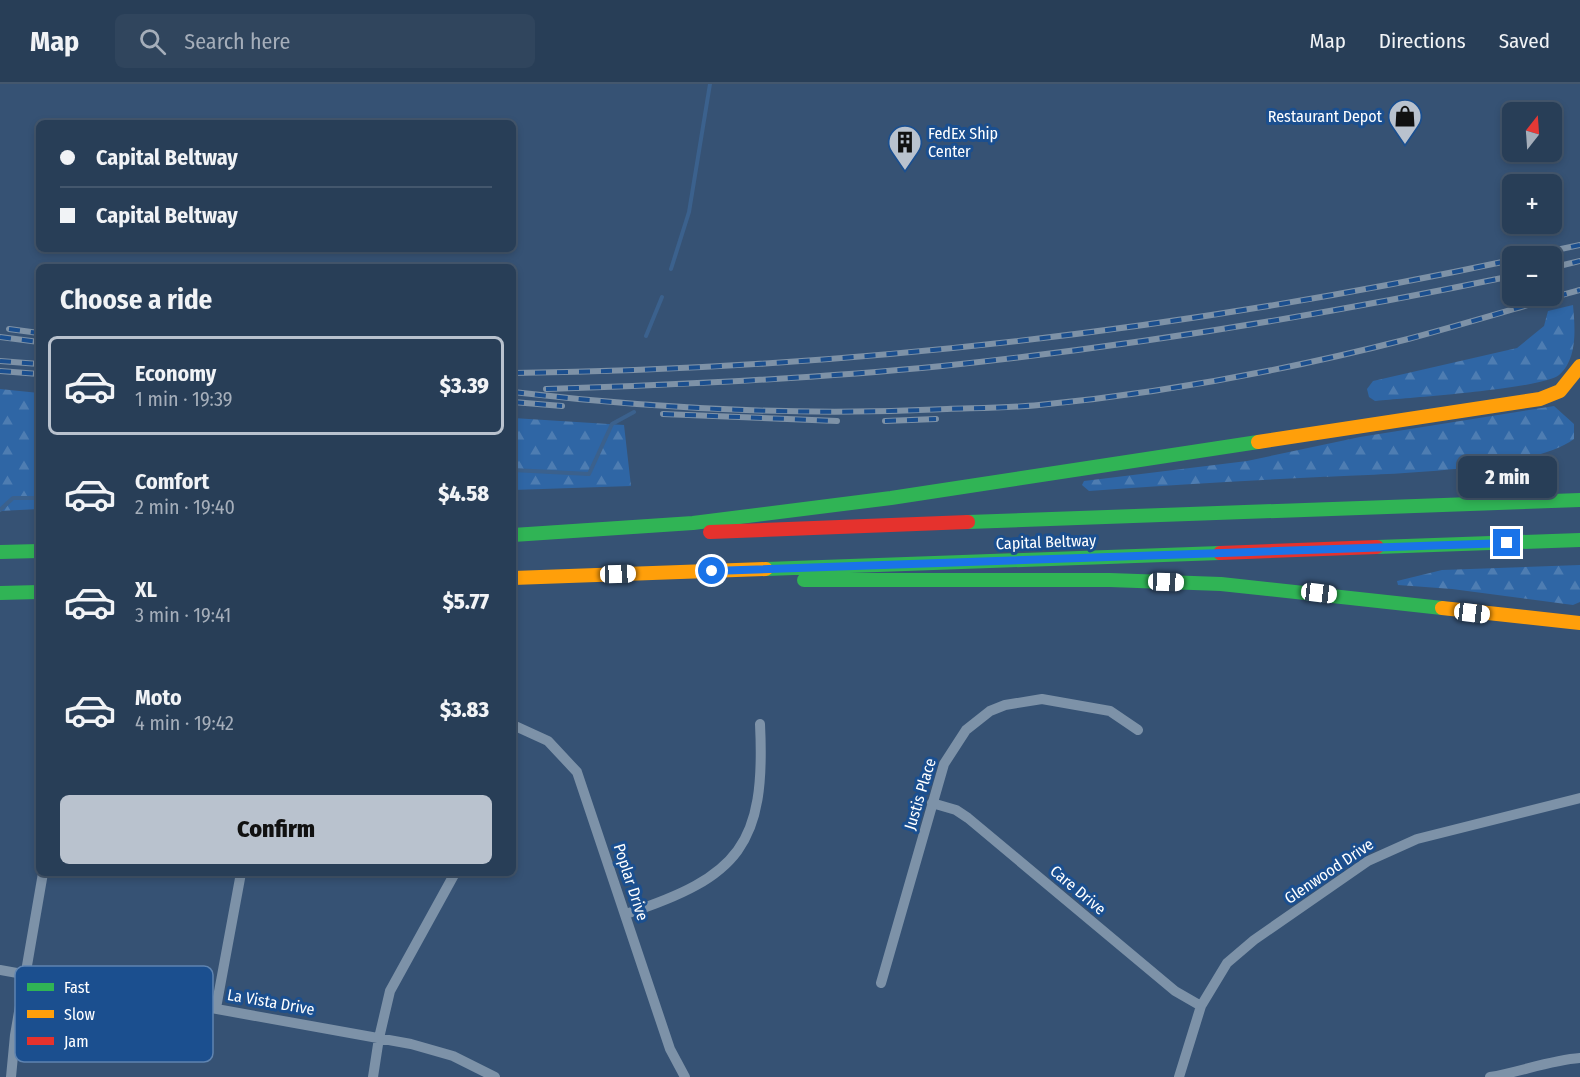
<!DOCTYPE html>
<html lang="en">
<head>
<meta charset="utf-8">
<style>
  body { margin:0; font-family:"Fira Sans Condensed",sans-serif; background:#30455d; color:#f1f3f6; height:100vh; display:flex; flex-direction:column; font-size:22px; white-space:nowrap }
  * { box-sizing:border-box; margin:0 }
  p { font-size:20px; color:#a5aeba }
  .icon { flex:none; width:33px; height:33px; fill:none; stroke:currentColor; stroke-width:2; stroke-linecap:round; stroke-linejoin:round }
  .map { position:relative; flex:1; overflow:hidden }
  .sheet { position:absolute; left:36px; top:180px; width:480px; height:612px; display:flex; flex-direction:column; background:#283e57; border-radius:9px; box-shadow:0 3px 9px #0003,0 0 0 2px #44576d }
  .sheet>* { flex:none }
  .top-card { position:absolute; left:36px; top:36px; width:480px; height:132px; border-radius:9px; box-shadow:0 3px 9px #0003,0 0 0 2px #44576d; display:grid; align-content:center; height:132px; padding:0 24px; background:#283e57 }
  .needle { width:39px; rotate:17deg }
  .controls { position:absolute; left:1502px; top:18px; display:grid; gap:12px }
  .controls a { display:grid; place-items:center; width:60px; height:60px; border-radius:9px; background:#283e57; box-shadow:0 3px 9px #0003,0 0 0 2px #44576d; font-size:30px }
  .end { position:absolute; width:27px; height:27px; margin:-14px; border:8px solid #1a73e8; background:#fff; box-shadow:0 0 0 3px #fff }
  .from { border-radius:50% }
  .bubble { position:absolute; height:42px; border-radius:9px; background:#283e57; box-shadow:0 3px 9px #0003,0 0 0 2px #44576d; font-size:20px; font-weight:800; line-height:42px; text-align:center }
  .car { position:absolute; width:18px; height:36px; margin:-18px -9px; border-radius:8px; box-shadow:0 0 4px 2px #0007; background:linear-gradient(#fff 24%,#345 0 40%,#fff 0 76%,#345 0 86%,#fff 0) }
  .top-card b { display:flex; align-items:center; gap:21px; height:57px; font-size:22px }
  .top-card b+b { border-top:2px solid #44576d }
  .top-card i { width:15px; height:15px; background:#f1f3f6 }
  ul { padding:0; list-style:none }
  li { display:flex; align-items:center; gap:18px; height:99px; margin:0 12px 9px; padding:0 12px; border:3px solid transparent; border-radius:9px }
  li div { flex:1 }
  li b { display:block; font-size:22px }
  li em { font-style:normal; font-weight:800 }
  li.current { border-color:#b9c2ce }
  li>.icon { width:54px; height:54px; stroke-width:1.5 }
  h2 { padding:0 24px; font-size:27px; line-height:72px }
  .action { display:flex; gap:12px; margin-top:auto; padding:12px 24px }
  .action a { flex:1; height:69px; border-radius:9px; background:#b9c2ce; color:#111; font-size:24px; font-weight:800; line-height:69px; text-align:center }
  header { display:flex; align-items:center; gap:36px; box-sizing:border-box; height:84px; padding:0 30px; background:#283e57; border-bottom:2px solid #44576d }
  header strong { font-size:28px }
  nav { display:flex; gap:33px; margin-inline-start:auto; font-size:21px }
  .search { width:420px; height:54px; background:#30455d; display:flex; align-items:center; gap:15px; box-sizing:border-box; padding:0 21px; border-radius:9px; color:#a5aeba; font-size:22px }
  .map>svg:first-child { display:block }
</style>
</head>
<body>
<header>
<strong>Map</strong>
<div class="search"><svg class="icon" aria-label="search" viewBox="0 0 24 24"><circle cx="10" cy="10" r="6"/><path d="M15 15l6 6"/></svg>Search here</div>
<nav><a>Map</a><a>Directions</a><a>Saved</a></nav>
</header>
<div class="map">
<svg width="1580" height="993" viewBox="0 0 1580 993">
  <defs>
    <pattern id="forest-firs" width="22" height="20" patternUnits="userSpaceOnUse" patternTransform="scale(1.5)"><rect width="22" height="20" fill="#2f66a5"/><path d="M5 1l3.5 6h-7zM16 11l3.5 6h-7z" fill="#4e7db2"/></pattern>
  </defs>
  <rect width="100%" height="100%" fill="#365274"/>
  <path fill="url(#forest-firs)" d="M 1573,221 C 1575,243 1578,275 1559,291 C 1542,305 1405,314 1375,317 L 1369,313 L 1367,305 L 1373,297 L 1517,264 L 1544,242 L 1548,227 Z
    M 0,305 L 39,309 L 39,425 L 0,427 Z
    M 1554,322 L 1574,340 L 1574,355 C 1530,388 1378,390 1320,393 C 1243,397 1166,401 1089,407 L 1082,401 L 1084,397 L 1247,377 L 1360,353 Z
    M 513,334 L 624,341 L 631,402 L 513,406 Z
    M 1580,481 L 1580,518 L 1573,521 L 1452,505 L 1398,501 L 1397,497 L 1442,486 Z"/>
  <g fill="none" stroke-linecap="round" stroke-linejoin="round">
    <path stroke="#3b618d" stroke-width="4" d="M 671,185 L 689,128 L 710,0
      M 646,252 L 662,213
      M 513,386 L 589,390 L 612,340 L 634,328
      M 0,426 L 13,414 L 39,414"/>
    <path stroke="#7d92a8" stroke-width="10" d="M 513,641 L 548,657 L 577,688 L 670,965 L 685,993
      M 932,719 L 956,726 L 968,734 L 1175,907 L 1201,922
      M 626,830 C 739,793 766,761 760,640
      M 0,886 L 411,960 L 453,972 L 495,993
      M 881,899 L 944,680 L 966,646 L 990,627 L 1005,621 L 1042,615 L 1110,627 L 1138,646
      M 216,924 L 241,789
      M 11,993 L 15,951 L 43,789
      M 373,993 L 379,954 L 390,907 L 455,789
      M 1179,993 L 1201,922 L 1227,879 L 1254,856 L 1368,777 L 1417,755 L 1580,714
      M 1490,993 C 1520,988 1551,976 1580,974"/>
    <path stroke="#30b455" stroke-width="14" d="M 968,438 L 1580,416
      M 513,451 L 693,439 L 891,414 L 1258,358
      M 1377,463 L 1580,456
      M 0,468 L 39,467
      M 766,485 L 1220,469
      M 804,496 L 1110,496 L 1221,500 L 1442,524
      M 0,509 L 39,508"/>
    <path stroke="#ff9f0a" stroke-width="14" d="M 1258,358 L 1540,315 L 1560,307 L 1580,282
      M 513,494 L 766,485
      M 1442,524 L 1580,539"/>
    <path stroke="#e5322d" stroke-width="14" d="M 710,448 L 968,438
      M 1220,469 L 1377,463"/>
    <defs>
      <path id="rail" d="M 1528,172 L 1580,161
        M 1551,184 L 1580,177
        M 9,245 L 39,249
        M 0,253 L 39,258
        M 0,277 L 39,280
        M 0,287 L 39,290
        M 513,289 C 850,285 1183,246 1512,176
        M 546,305 C 678,301 810,295 942,282 C 1134,262 1323,231 1512,192
        M 513,308 C 657,325 802,332 947,325 C 977,324 1008,324 1039,321 C 1163,309 1287,286 1408,255 C 1465,240 1523,222 1580,206
        M 513,318 L 562,322
        M 663,330 L 837,337
        M 885,337 L 936,335"/>
    </defs>
    <use href="#rail" stroke="#7e92a7" stroke-width="6"/>
    <use href="#rail" stroke="#1b4f8f" stroke-width="4" stroke-dasharray="11" stroke-linecap="butt"/>
  </g>
  <g fill="none" stroke-linecap="round" stroke-linejoin="round">
    <path stroke="#1a73e8" stroke-width="8" d="M 712,487 L 1507,459"/>
  </g>
  <defs>
    <symbol id="shop-pin" viewBox="-11 -11 22 30"><path d="M0 17L-7.5 6A9.5 9.5 0 1 1 7.5 6Z" fill="#b9c2ce" stroke="#1b4f8f"/><path d="M-5-2.5h2.3a2.7 3.5 0 0 1 5.4 0H5L5.5 6h-11ZM-1.5-2.5h3a1.5 2.3 0 0 0-3 0Z" fill="#111"/></symbol>
    <symbol id="building-pin" viewBox="-11 -11 22 30"><path d="M0 17L-7.5 6A9.5 9.5 0 1 1 7.5 6Z" fill="#b9c2ce" stroke="#1b4f8f"/><path d="M-4-6H4V6H1V3H-1V6H-4ZM-2.5-4.3h1.7v1.8h-1.7ZM.8-4.3h1.7v1.8H.8ZM-2.5-1h1.7V.8h-1.7ZM.8-1h1.7V.8H.8Z" fill="#111"/></symbol>
  </defs>
  <g fill-rule="evenodd">
    <use href="#shop-pin" x="1386" y="13" width="38" height="52"/>
    <use href="#building-pin" x="886" y="39" width="38" height="52"/>
  </g>
  <g text-anchor="middle" dominant-baseline="central" stroke-width="6" stroke-linejoin="round" paint-order="stroke">
    <g font-size="16" fill="#fff" stroke="#1b4f8f" text-anchor="end">
      <text x="1382" y="32">Restaurant Depot</text>
      <text x="928" y="49" text-anchor="start">FedEx Ship<tspan x="928" dy="18">Center</tspan></text>
    </g>
    <g font-size="16" fill="#fff" stroke="#1b4f8f">
      <text transform="translate(1046 458) rotate(-2)">Capital Beltway</text>
      <text transform="translate(920 710) rotate(-73)">Justis Place</text>
      <text transform="translate(1329 787) rotate(-34)">Glenwood Drive</text>
      <text transform="translate(631 798) rotate(72)">Poplar Drive</text>
      <text transform="translate(1078 806) rotate(40)">Care Drive</text>
      <text transform="translate(271 918) rotate(10)">La Vista Drive</text>
    </g>
  </g>
  <rect x="15" y="882" width="198" height="96" rx="9" fill="#1b4f8f" stroke="#5f84b1" stroke-width="1.5"/>
  <rect x="27" y="899" width="27" height="8" fill="#30b455"/>
  <rect x="27" y="926" width="27" height="8" fill="#ff9f0a"/>
  <rect x="27" y="953" width="27" height="8" fill="#e5322d"/>
  <g font-size="16" fill="#fff">
    <text x="64" y="909">Fast</text>
    <text x="64" y="936">Slow</text>
    <text x="64" y="963">Jam</text>
  </g>
</svg>
<div class="controls">
<a><svg class="needle" viewBox="-14 -14 28 28"><path d="M0-13l5 13h-10z" fill="#e53935"/><path d="M0 13l5-13h-10z" fill="#a5aeba"/></svg></a>
<a>+</a>
<a>−</a>
</div>
<i class="end from" style="left:712px;top:487px"></i>
<i class="end" style="left:1507px;top:459px"></i>
<div class="bubble" style="left:1458px;top:372px;width:99px">2 min</div>
<i class="car" style="left:618px;top:490px;rotate:88deg"></i>
<i class="car" style="left:1166px;top:498px;rotate:92deg"></i>
<i class="car" style="left:1319px;top:509px;rotate:97deg"></i>
<i class="car" style="left:1472px;top:529px;rotate:97deg"></i>
<div class="top-card">
<b><i class="from"></i>Capital Beltway</b>
<b><i></i>Capital Beltway</b>
</div>
<section class="sheet">
<h2>Choose a ride</h2>
<ul>
<li class="current"><svg class="icon" aria-label="car" viewBox="0 0 24 24"><path d="M5 17H2v-5l4-1 3-4h7l3 4 3 1v5h-3M9 17h6M6 11h13"/><circle cx="7" cy="17" r="2"/><circle cx="17" cy="17" r="2"/></svg><div><b>Economy</b><p>1 min · 19:39</p></div><em>$3.39</em></li>
<li><svg class="icon" aria-label="car" viewBox="0 0 24 24"><path d="M5 17H2v-5l4-1 3-4h7l3 4 3 1v5h-3M9 17h6M6 11h13"/><circle cx="7" cy="17" r="2"/><circle cx="17" cy="17" r="2"/></svg><div><b>Comfort</b><p>2 min · 19:40</p></div><em>$4.58</em></li>
<li><svg class="icon" aria-label="car" viewBox="0 0 24 24"><path d="M5 17H2v-5l4-1 3-4h7l3 4 3 1v5h-3M9 17h6M6 11h13"/><circle cx="7" cy="17" r="2"/><circle cx="17" cy="17" r="2"/></svg><div><b>XL</b><p>3 min · 19:41</p></div><em>$5.77</em></li>
<li><svg class="icon" aria-label="car" viewBox="0 0 24 24"><path d="M5 17H2v-5l4-1 3-4h7l3 4 3 1v5h-3M9 17h6M6 11h13"/><circle cx="7" cy="17" r="2"/><circle cx="17" cy="17" r="2"/></svg><div><b>Moto</b><p>4 min · 19:42</p></div><em>$3.83</em></li>
</ul>
<div class="action"><a>Confirm</a></div>
</section>
</div>
</body>
</html>
